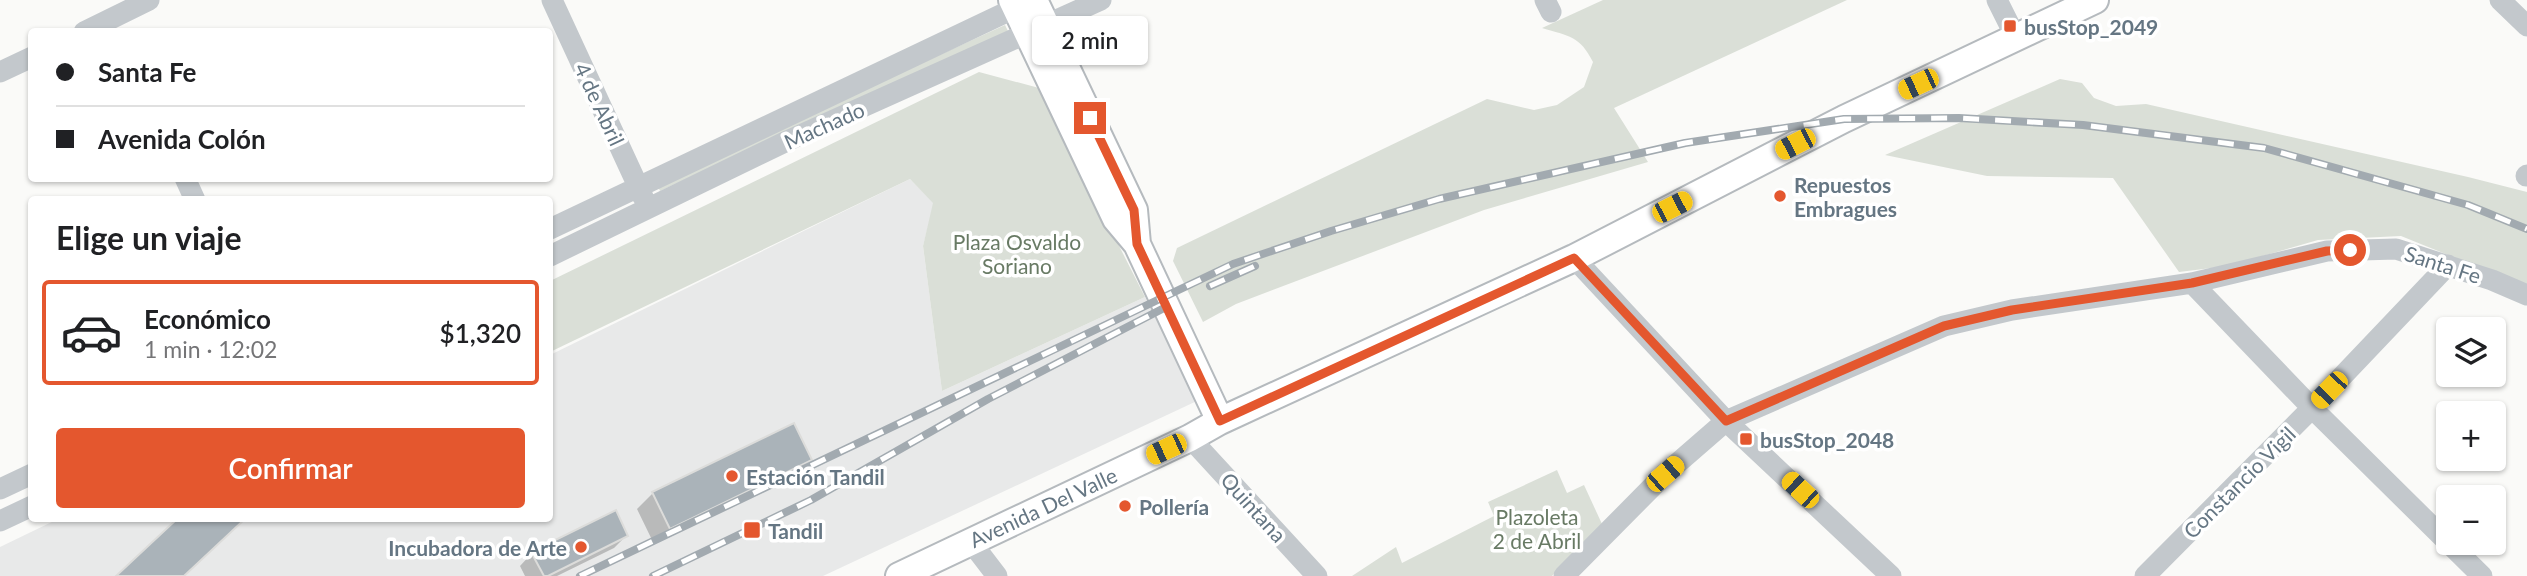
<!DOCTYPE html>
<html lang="es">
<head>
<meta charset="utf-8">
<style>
  body { margin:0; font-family:Lato,sans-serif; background:#f2f2f2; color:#202124; height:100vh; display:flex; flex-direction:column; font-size:26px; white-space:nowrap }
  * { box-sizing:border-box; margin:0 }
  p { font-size:23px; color:#757577 }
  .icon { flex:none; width:38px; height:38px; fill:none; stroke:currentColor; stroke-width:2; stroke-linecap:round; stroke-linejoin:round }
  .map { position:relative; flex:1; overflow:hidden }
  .panel { position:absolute; left:28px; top:196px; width:525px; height:326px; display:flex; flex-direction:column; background:#fff; border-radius:7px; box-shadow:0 2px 5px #0004 }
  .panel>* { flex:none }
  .guide { position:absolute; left:28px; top:28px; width:525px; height:154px; border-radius:7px; box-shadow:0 2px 5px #0004; display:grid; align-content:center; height:154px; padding:0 28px; background:#fff }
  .fabs { position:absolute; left:2436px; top:317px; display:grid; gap:14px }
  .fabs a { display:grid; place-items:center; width:70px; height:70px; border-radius:7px; background:#fff; box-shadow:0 2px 5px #0004; font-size:35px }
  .end { position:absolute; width:32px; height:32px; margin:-16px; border:9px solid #e4572e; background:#fff; box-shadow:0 0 0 4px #fff }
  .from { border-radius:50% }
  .bubble { position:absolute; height:49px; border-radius:7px; background:#fff; box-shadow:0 2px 5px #0004; font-size:23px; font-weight:600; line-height:49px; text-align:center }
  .car { position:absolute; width:21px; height:42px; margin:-21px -10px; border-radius:9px; box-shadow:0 0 5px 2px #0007; background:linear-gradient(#f5c518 24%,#345 0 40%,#f5c518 0 76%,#345 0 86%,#f5c518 0) }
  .guide b { display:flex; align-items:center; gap:24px; height:66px; font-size:26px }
  .guide b+b { border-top:2px solid #e0e0e0 }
  .guide i { width:18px; height:18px; background:#202124 }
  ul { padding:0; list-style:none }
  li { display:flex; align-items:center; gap:21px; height:105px; margin:0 14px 10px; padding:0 14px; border:4px solid transparent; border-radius:7px }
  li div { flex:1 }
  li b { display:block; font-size:26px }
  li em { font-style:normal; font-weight:600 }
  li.current { border-color:#e4572e }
  li>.icon { width:63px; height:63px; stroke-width:1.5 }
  h2 { padding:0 28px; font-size:32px; line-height:84px }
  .button { display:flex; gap:14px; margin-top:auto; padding:14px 28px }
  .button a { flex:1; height:80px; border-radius:7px; background:#e4572e; color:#fff; font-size:28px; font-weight:600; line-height:80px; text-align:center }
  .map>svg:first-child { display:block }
</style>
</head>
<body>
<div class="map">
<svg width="2527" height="576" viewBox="0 0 2527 576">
  <rect width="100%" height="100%" fill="#fafaf8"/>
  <path fill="#e8e9e9" d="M 910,179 L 934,203 L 923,246 L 942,391 L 1145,297 L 1199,400 L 823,576 L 0,576 L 0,547 L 60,518 L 550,518 L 550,355 Z"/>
  <path fill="#dadfd7" d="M 1603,0 L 1847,0 L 1614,108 L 1648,162 L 1484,210 L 1236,304 L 1203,322 L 1173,261 L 1177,248 L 1487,99 L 1534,110 L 1557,105 L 1584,87 L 1593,62 C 1580,36 1569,36 1542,28 Z
    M 1005,25 L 1008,31 L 660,191 L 657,184 Z
    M 979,72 L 1039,88 L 1145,297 L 942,391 L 923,246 L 933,203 L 910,179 L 550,352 L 550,281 Z
    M 2060,79 L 2082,83 L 2094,98 L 2116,106 L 2146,104 L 2468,177 L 2527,192 L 2527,287 L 2401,236 L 2318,240 L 2228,266 L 2179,272 L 2113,178 L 1987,176 L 1885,155 Z
    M 1557,470 L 1567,493 L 1584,485 L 1602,524 L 1552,576 L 1352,576 L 1396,547 L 1402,563 L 1494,516 L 1488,502 Z"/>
  <path fill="#0003" d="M 810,460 L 794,476 L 654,544 L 637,509 L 653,493 Z
    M 626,536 L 614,548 L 557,576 L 525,576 L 520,566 L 532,553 Z"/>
  <path fill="#aab3b9" stroke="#dcdcda" stroke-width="2" d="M 794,423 L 812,460 L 670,529 L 652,492 Z
    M 616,510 L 628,536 L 548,576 L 544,576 L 531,552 Z
    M 178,518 L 246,518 L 184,576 L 116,576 Z"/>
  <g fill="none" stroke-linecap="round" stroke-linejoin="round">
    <defs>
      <path id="major" d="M 1012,0 L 1116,219 L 1137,244 L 1220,421
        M 1034,0 L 1134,210 L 1137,244
        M 899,576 L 1190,438 L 1220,421 L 1574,258 L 1844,119 L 2095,0"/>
    </defs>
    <use href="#major" stroke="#b5babe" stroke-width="30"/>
    <path stroke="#c3c8cc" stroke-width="21" d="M 552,0 L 643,197
      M 1545,0 L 1551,12
      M 1997,0 L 2016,38
      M 2500,0 L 2527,26
      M 84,32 L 149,0
      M 0,72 L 32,57
      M 2526,176 L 2527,175
      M 185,178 L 195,200
      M 550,229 L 1030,1
      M 550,256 L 787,141 L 1101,0
      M 1574,258 L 1726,421 L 1891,576
      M 2192,283 L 2312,408 L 2482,576
      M 1190,438 L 1317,576
      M 0,489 L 32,474
      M 0,521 L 32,506
      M 971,542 L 997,576
      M 1564,576 L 1665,474 L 1726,421 L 1944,326 L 2012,310 L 2192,283 L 2327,251 L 2396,249 L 2492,280 L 2527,295
      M 2145,576 L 2312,408 L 2448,265"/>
    <use href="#major" stroke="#fff" stroke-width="26"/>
    <defs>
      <path id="rail" d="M 1210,286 L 1255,266
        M 580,576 L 1233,264 L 1331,231 L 1439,199 L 1685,143 L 1844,119 L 1959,118 L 2083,125 L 2264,148 L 2468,205 L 2527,229
        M 653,576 L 811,500 L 988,399 L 1166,307"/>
    </defs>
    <use href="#rail" stroke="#a2aab0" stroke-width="8"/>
    <use href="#rail" stroke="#fff" stroke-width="5" stroke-dasharray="16" stroke-linecap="butt"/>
  </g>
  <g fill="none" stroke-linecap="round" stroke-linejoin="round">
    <path stroke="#e4572e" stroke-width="9" d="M 1090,118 L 1134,210 L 1137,244 L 1220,421 L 1574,258 L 1726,421 L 1944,326 L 2012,310 L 2192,283 L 2327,251 L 2350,250"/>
  </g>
  <g fill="#e4572e" stroke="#fff" stroke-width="2.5">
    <rect x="2003" y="19" width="14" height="14" rx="3.5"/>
    <circle cx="1780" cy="196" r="7"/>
    <rect x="1739" y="432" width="14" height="14" rx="3.5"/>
    <circle cx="732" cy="476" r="7"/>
    <circle cx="1125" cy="506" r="7"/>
    <rect x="743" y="521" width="18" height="18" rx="3.5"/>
    <circle cx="581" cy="547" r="7"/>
  </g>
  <g text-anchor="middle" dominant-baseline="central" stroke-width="7" stroke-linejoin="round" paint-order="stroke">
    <g font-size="21" font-weight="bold" fill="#657683" stroke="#fff" text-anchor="start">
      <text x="2024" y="26">busStop_2049</text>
      <text x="1794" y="184">Repuestos<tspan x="1794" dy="24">Embragues</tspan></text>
      <text x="1760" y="439">busStop_2048</text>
      <text x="746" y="476">Estación Tandil</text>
      <text x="1139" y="506">Pollería</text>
      <text x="768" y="530">Tandil</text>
      <text x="567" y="547" text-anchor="end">Incubadora de Arte</text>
    </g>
    <g font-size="21" fill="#657683" stroke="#fff">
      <text transform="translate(600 104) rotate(65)">4 de Abril</text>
      <text transform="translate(824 125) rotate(-24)">Machado</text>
      <text transform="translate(2443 264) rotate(18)">Santa Fe</text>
      <text transform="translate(2239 482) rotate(-45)">Constancio Vigil</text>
      <text transform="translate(1043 507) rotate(-25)">Avenida Del Valle</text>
      <text transform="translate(1254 507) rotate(48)">Quintana</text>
    </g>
    <g font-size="21" fill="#687a64" stroke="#fff">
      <text x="1017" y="241">Plaza Osvaldo<tspan x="1017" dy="24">Soriano</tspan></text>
      <text x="1537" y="516">Plazoleta<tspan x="1537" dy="24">2 de Abril</tspan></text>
    </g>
  </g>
</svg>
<div class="fabs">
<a><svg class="icon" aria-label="layers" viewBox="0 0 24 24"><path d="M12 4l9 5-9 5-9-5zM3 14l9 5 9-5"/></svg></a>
<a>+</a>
<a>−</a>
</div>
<i class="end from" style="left:2350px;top:250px"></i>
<i class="end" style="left:1090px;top:118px"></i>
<div class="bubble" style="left:1032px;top:16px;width:116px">2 min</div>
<i class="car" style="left:1918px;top:84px;rotate:245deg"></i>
<i class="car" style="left:1795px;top:144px;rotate:243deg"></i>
<i class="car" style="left:1672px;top:207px;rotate:63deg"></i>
<i class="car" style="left:2329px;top:390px;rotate:224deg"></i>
<i class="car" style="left:1166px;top:449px;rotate:245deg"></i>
<i class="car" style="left:1665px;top:474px;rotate:49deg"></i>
<i class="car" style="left:1800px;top:490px;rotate:313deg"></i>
<div class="guide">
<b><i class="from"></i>Santa Fe</b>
<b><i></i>Avenida Colón</b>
</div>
<section class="panel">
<h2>Elige un viaje</h2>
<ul>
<li class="current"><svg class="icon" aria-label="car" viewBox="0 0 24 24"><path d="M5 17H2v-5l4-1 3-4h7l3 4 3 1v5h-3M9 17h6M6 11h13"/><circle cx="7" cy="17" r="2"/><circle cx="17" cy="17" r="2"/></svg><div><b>Económico</b><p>1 min · 12:02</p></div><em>$1,320</em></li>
</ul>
<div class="button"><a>Confirmar</a></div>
</section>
</div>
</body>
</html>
